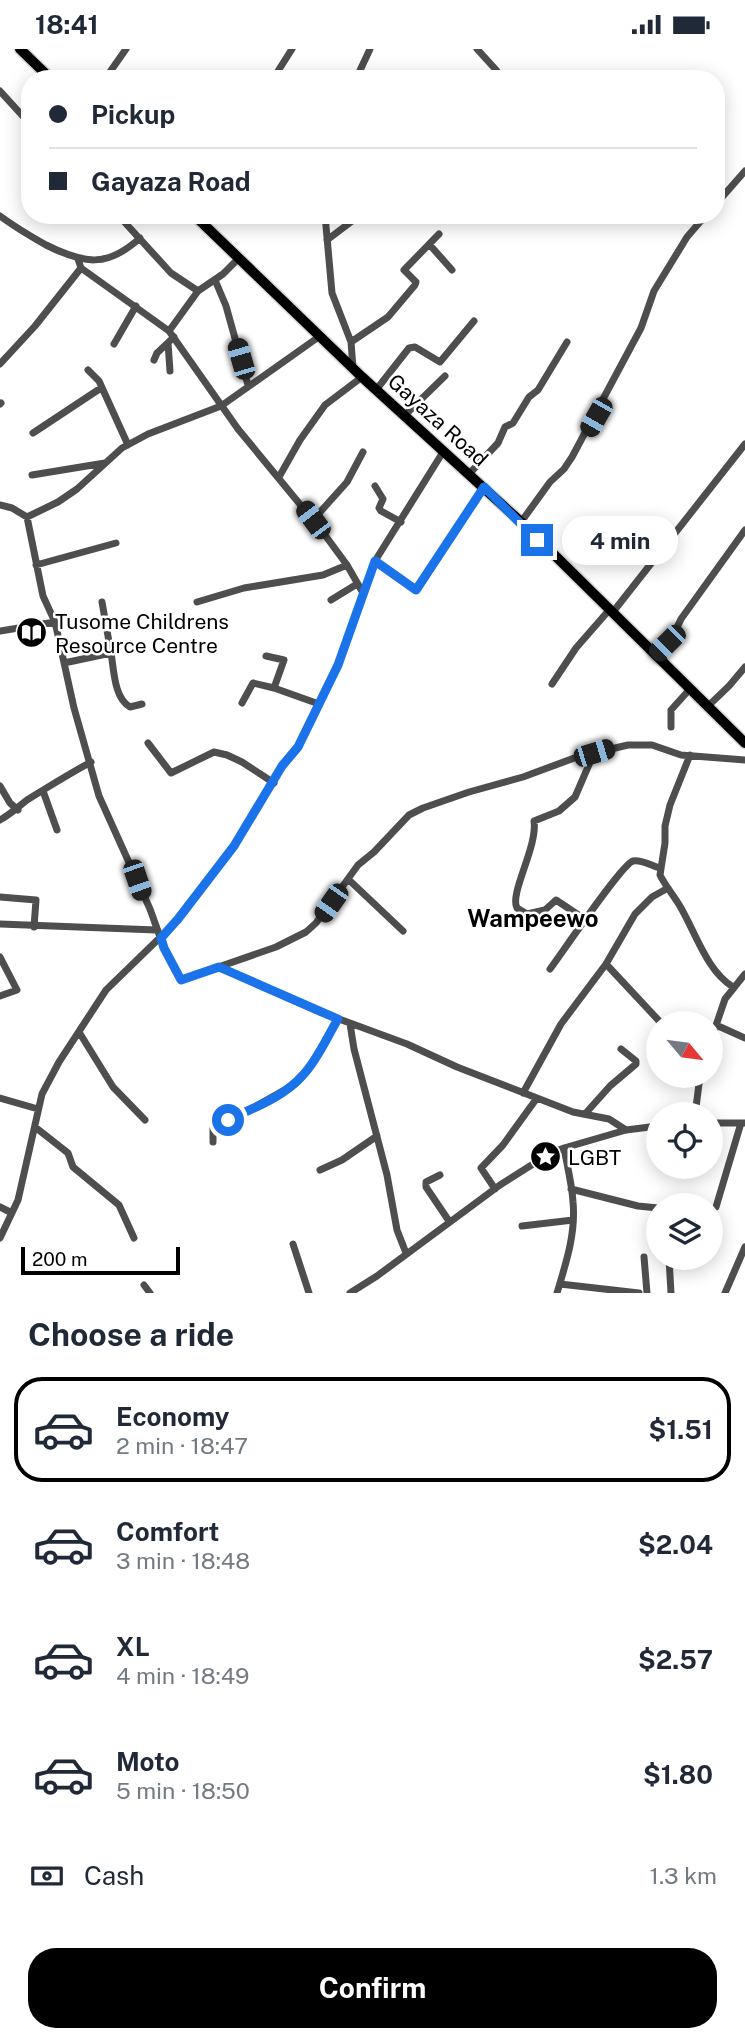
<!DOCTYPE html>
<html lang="en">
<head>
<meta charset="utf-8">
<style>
  body { margin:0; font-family:"Public Sans",sans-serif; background:#f6f6f7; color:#1f2937; height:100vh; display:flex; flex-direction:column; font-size:26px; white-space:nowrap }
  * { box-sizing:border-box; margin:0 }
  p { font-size:23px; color:#747a83 }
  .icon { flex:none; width:38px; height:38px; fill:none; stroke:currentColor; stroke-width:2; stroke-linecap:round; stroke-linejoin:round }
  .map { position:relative; height:1244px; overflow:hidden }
  .side { display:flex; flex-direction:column; background:#fff; flex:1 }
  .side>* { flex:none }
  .banner { position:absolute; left:21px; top:21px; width:704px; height:154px; border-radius:28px; box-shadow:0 4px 18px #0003; display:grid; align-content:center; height:154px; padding:0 28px; background:#fff }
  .needle { width:46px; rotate:119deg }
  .buttons { position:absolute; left:646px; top:962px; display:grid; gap:14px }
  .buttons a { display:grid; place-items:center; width:77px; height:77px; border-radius:50%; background:#fff; box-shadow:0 4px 18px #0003; font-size:35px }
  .scale { position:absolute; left:21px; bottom:18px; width:159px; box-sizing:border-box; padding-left:7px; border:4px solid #000; border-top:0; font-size:19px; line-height:24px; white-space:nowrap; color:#000; -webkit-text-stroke:5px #fff; paint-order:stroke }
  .end { position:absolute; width:32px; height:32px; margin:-16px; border:9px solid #1a73e8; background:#fff; box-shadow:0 0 0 4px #fff }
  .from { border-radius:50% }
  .bubble { position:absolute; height:49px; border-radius:24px; background:#fff; box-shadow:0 4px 18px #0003; font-size:23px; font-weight:700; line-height:49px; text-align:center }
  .car { position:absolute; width:21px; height:42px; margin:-21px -10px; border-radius:9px; box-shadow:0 0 5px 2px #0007; background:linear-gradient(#222 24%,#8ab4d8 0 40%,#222 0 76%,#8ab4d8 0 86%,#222 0) }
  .banner b { display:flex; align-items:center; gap:24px; height:66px; font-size:26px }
  .banner b+b { border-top:2px solid #e0e1e3 }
  .banner i { width:18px; height:18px; background:#1f2937 }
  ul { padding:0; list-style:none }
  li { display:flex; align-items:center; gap:21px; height:105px; margin:0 14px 10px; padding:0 14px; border:4px solid transparent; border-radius:28px }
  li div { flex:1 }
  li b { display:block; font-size:26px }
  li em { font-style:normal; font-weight:700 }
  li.current { border-color:#000 }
  li>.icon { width:63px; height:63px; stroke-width:1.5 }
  h2 { padding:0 28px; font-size:32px; line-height:84px }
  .pay { display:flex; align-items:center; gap:18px; height:77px; padding:0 28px; font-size:26px }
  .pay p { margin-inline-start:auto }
  .action { display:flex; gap:14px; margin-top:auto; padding:14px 28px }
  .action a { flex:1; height:80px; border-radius:28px; background:#000; color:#fff; font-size:28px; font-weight:700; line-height:80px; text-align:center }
  .status { display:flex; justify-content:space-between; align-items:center; height:49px; padding:0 35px; background:#fff; direction:ltr }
  .status svg { height:19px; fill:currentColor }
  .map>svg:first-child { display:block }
</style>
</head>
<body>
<div class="status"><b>18:41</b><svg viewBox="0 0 49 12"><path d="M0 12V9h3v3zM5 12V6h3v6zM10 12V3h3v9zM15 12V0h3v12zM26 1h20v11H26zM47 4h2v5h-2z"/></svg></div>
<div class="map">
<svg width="745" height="1244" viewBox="0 0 745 1244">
  <rect width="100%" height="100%" fill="#fff"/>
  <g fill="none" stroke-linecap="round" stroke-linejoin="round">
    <defs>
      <path id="major" d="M 20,0 L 51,30
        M 194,166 L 362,328 L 521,473 L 745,694"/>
    </defs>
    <use href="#major" stroke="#dbdbdb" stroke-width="13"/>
    <path stroke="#4e4e4e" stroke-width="7" d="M 477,0 L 497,22
      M 105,30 L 126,0
      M 273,30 L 292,0
      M 356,30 L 370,0
      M 0,42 L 30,75
      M 716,155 L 745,122
      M 118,166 L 171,224 L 198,242 L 223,225 L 239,209
      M 325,166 L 332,244 L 351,293 L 353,319
      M 0,167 C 15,178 30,187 46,196 C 84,215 107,219 140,189
      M 327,191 L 360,166
      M 429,195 L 452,221
      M 78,210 L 81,219 L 169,282 L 238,380 L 322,482 L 347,516 L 363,544
      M 215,231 L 226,257 L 248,336
      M 169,282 L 198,242
      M 351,293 L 388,268 L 415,236 L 416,233 L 404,221 L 439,185
      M 168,294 L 170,322
      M 114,295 L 136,257
      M 154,311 L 157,304 L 174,288
      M 0,315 L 35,277 L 81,219
      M 88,321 L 99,332 L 128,396
      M 376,341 L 409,299 L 415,298 L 440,313 L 474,272
      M 0,355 L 1,354
      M 404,367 L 445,327
      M 33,384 L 101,339
      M 469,425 L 498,394 L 505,378 L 513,374 L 529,348 L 538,341 L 567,293
      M 32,426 L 105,414
      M 279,428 L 300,391 L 325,356 L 362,328
      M 375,437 L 383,450 L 379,459 L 381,462 L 401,473
      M 0,456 L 12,459 L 27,468 L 43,547 L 55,573 L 74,659 L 99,747 L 150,860 L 164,899 L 181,931 L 276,898 L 306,883 L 316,874 L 358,816 L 374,803 L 409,766 L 423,759 L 469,743 L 523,728 L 577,708 L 628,696 L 652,696 L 681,706 L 745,711
      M 27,468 L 58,453 L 77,440 L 122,399 L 148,385 L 221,357 L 320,287
      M 313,471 L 347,433 L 363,403
      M 521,473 L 550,433 L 564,420 L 572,408 L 641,279 L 654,242 L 687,188 L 706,166
      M 375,512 L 417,541 L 484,438
      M 36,516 L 116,494
      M 331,551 L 357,535
      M 197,553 L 244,539 L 323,526 L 347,516
      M 613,563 L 745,395
      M 0,582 L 55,573
      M 111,604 C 114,621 114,649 130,658 L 142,655
      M 266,607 L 284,611 L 274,639 L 319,655
      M 655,607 L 672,589 L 681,570 L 745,481
      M 64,614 L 111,604 L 102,553
      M 552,635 L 576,599 L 610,560
      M 242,654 L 253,634 L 274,639
      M 707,658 L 729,637 L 745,618
      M 671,678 L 671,661 L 689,641
      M 148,694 L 171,724 L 214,703 L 227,706 L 242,713 L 274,734
      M 690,706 L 670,756 L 665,777 L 665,794 L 660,826 C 666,838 675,848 681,859 C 696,885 707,922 733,938
      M 0,737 L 10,754 L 18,761
      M 43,742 L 57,781
      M 0,771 C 11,765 18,758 27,751 C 48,738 69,725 91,713
      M 348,830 L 403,882
      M 0,848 L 36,851 L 34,878
      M 586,871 L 556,851 L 545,861 L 527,865 L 517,859 C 509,845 538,797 534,772 L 559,762 L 575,748 L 594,704
      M 0,875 L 156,881
      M 0,908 L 17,941 L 0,947
      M 606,915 L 662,975
      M 220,918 L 320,963 L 407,995 L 457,1018 L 573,1063 L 609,1070 L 626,1081
      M 550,920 C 562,904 622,815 633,812 C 640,810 653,817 660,819
      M 350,975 L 354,1000 L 387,1126 L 397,1181 L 406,1204
      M 716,976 L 745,989
      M 79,983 L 113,1038 L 145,1071
      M 710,994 L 725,950 L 745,925
      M 523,1044 L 561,975 L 606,915 L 635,865 L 652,848 L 668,839
      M 0,1049 L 38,1060
      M 585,1065 L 610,1037 L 636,1015 L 636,1012 L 621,1000
      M 695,1066 L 700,1027
      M 710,1074 L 745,1074
      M 35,1078 L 68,1104 L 73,1118 L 119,1156 L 134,1189
      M 213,1093 L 213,1076 L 251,1060 L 295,1035 L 308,1021 L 338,970
      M 320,1121 L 342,1111 L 377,1087
      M 440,1126 L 426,1133 L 426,1138 L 449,1172
      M 495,1140 L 481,1119 L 503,1096 L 537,1049
      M 571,1140 L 638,1157 L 658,1159
      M 0,1158 L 12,1164
      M 716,1158 L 741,1074
      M 522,1177 L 573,1171
      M 0,1189 L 18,1151 L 42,1045 L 59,1013 L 106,941 L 178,871 L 234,797 L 282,717 L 298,698 L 338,616 L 375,512 L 443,403
      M 293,1195 L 309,1244
      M 644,1208 L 647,1244
      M 669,1209 L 671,1244
      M 560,1235 L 639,1244
      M 144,1236 L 150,1244
      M 350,1244 L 377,1227 L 500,1136 L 549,1105 L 564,1099 L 626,1081 L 658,1077
      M 557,1244 C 566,1214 576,1184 573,1153 C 572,1135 567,1116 564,1099
      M 725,1244 L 745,1198"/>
    <use href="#major" stroke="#000" stroke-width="10"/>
  </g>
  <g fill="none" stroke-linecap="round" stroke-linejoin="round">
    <path stroke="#1a73e8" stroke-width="9" d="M 228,1071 C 253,1059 284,1048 303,1026 C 318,1010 327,988 338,970 L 219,918 L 181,931 L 164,899 L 161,889 L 178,870 L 234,797 L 282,717 L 298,698 L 338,616 L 375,512 L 416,541 L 484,438 L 537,491"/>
  </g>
  <defs>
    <symbol id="library-disc" viewBox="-11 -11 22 22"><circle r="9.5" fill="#000" stroke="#fff"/><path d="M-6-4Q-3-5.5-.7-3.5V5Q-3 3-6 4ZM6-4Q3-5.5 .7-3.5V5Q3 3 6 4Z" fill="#fff"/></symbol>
    <symbol id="sight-disc" viewBox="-11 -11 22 22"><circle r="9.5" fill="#000" stroke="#fff"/><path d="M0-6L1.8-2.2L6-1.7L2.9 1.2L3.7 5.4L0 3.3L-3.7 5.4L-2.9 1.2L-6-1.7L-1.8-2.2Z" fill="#fff"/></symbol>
  </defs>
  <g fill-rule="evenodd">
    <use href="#library-disc" x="14" y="566" width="35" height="35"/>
    <use href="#sight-disc" x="528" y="1090" width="35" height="35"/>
  </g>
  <g text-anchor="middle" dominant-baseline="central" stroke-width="5" stroke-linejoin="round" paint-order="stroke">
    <g font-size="21" fill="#000" stroke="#fff">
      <text transform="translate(438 371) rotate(42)">Gayaza Road</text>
    </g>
    <g font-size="21" fill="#000" stroke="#fff" text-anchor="start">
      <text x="55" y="572">Tusome Childrens<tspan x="55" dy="24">Resource Centre</tspan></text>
      <text x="568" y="1108">LGBT</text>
    </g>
    <g font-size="24" font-weight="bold" fill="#000" stroke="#fff">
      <text x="533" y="869">Wampeewo</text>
    </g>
  </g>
</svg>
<div class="buttons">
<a><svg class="needle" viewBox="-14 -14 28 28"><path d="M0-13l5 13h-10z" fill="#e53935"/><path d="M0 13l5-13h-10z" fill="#747a83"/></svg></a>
<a><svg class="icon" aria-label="locate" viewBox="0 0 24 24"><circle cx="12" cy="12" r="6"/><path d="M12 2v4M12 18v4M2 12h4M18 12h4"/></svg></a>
<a><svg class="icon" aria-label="layers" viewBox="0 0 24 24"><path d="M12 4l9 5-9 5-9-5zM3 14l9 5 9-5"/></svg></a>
</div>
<div class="scale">200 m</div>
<i class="end from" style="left:228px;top:1071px"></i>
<i class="end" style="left:537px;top:491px"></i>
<div class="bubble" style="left:562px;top:467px;width:116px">4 min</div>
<i class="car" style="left:241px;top:310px;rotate:344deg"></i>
<i class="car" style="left:596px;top:368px;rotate:210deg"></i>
<i class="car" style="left:313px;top:471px;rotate:323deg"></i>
<i class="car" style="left:667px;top:594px;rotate:225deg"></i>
<i class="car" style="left:594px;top:704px;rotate:73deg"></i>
<i class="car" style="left:137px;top:831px;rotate:161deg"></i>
<i class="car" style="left:331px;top:854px;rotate:215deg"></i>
<div class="banner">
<b><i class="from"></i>Pickup</b>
<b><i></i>Gayaza Road</b>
</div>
</div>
<section class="side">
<h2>Choose a ride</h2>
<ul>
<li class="current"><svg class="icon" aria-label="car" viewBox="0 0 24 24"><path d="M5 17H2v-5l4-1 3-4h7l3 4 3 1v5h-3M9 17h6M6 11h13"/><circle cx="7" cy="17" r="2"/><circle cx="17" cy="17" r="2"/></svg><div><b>Economy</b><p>2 min · 18:47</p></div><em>$1.51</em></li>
<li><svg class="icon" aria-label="car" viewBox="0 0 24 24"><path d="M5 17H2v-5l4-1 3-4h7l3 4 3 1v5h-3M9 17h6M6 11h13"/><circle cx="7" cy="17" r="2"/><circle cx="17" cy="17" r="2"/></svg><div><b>Comfort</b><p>3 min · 18:48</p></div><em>$2.04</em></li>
<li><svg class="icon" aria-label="car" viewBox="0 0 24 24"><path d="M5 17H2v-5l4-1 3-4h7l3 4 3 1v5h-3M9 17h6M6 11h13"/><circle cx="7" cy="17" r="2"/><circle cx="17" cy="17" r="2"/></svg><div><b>XL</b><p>4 min · 18:49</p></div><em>$2.57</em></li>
<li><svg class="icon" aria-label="car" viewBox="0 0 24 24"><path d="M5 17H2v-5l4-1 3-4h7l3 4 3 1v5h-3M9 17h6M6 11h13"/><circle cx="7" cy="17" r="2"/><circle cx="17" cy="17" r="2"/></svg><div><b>Moto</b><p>5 min · 18:50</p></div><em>$1.80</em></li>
</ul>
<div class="pay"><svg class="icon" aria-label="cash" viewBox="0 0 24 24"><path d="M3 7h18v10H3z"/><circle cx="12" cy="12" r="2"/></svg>Cash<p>1.3 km</p></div>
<div class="action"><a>Confirm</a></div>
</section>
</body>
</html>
